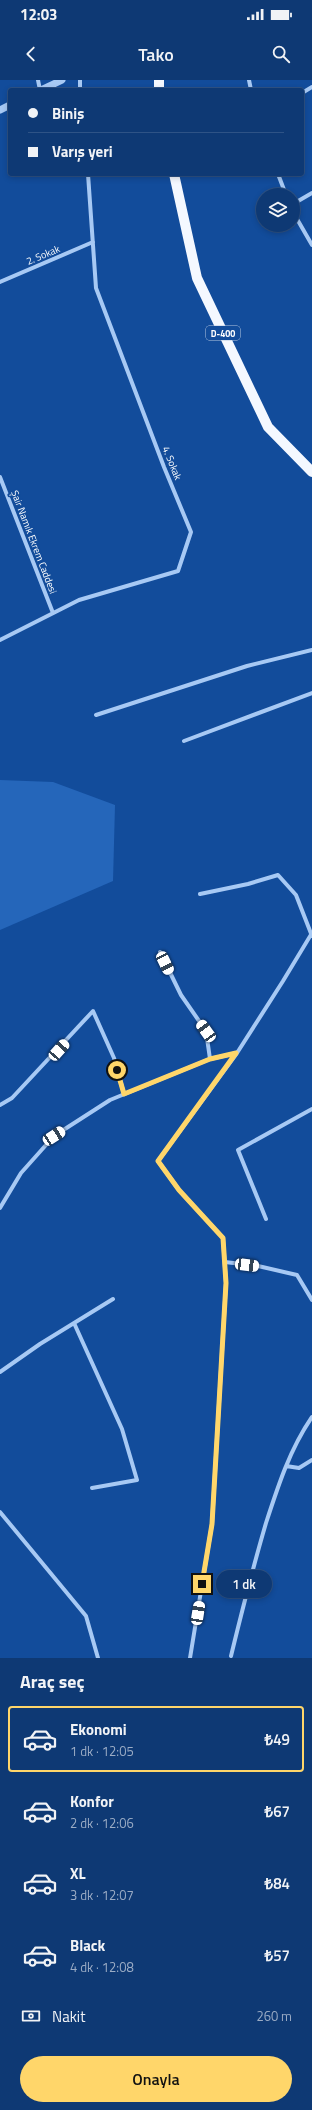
<!DOCTYPE html>
<html lang="tr">
<head>
<meta charset="utf-8">
<style>
  body { margin:0; font-family:"Titillium Web",sans-serif; background:#1c447c; color:#f1f3f6; height:100vh; display:flex; flex-direction:column; font-size:15px; white-space:nowrap }
  * { box-sizing:border-box; margin:0 }
  p { font-size:13px; color:#9bacc5 }
  .icon { flex:none; width:22px; height:22px; fill:none; stroke:currentColor; stroke-width:2; stroke-linecap:round; stroke-linejoin:round }
  .map { position:relative; height:1578px; overflow:hidden }
  .drawer { display:flex; flex-direction:column; background:#0e3974; flex:1 }
  .drawer>* { flex:none }
  .banner { position:absolute; left:8px; top:8px; width:296px; height:88px; border-radius:4px; box-shadow:0 2px 6px #0003,0 0 0 1px #2e5386; display:grid; align-content:center; height:88px; padding:0 20px; background:#0e3974 }
  .buttons { position:absolute; left:256px; top:108px; display:grid; gap:8px }
  .buttons a { display:grid; place-items:center; width:44px; height:44px; border-radius:50%; background:#0e3974; box-shadow:0 2px 6px #0003,0 0 0 1px #2e5386; font-size:20px }
  .end { position:absolute; width:18px; height:18px; margin:-9px; border:5px solid #ffd66a; background:#111; box-shadow:0 0 0 2px #111 }
  .from { border-radius:50% }
  .bubble { position:absolute; height:28px; border-radius:14px; background:#0e3974; box-shadow:0 2px 6px #0003,0 0 0 1px #2e5386; font-size:13px; font-weight:600; line-height:28px; text-align:center }
  .car { position:absolute; width:12px; height:24px; margin:-12px -6px; border-radius:5px; box-shadow:0 0 3px 1px #0007; background:linear-gradient(#fff 24%,#345 0 40%,#fff 0 76%,#345 0 86%,#fff 0) }
  .banner b { display:flex; align-items:center; gap:14px; height:38px; font-size:15px }
  .banner b+b { border-top:1px solid #2e5386 }
  .banner i { width:10px; height:10px; background:#f1f3f6 }
  ul { padding:0; list-style:none }
  li { display:flex; align-items:center; gap:12px; height:66px; margin:0 8px 6px; padding:0 12px; border:2px solid transparent; border-radius:4px }
  li div { flex:1 }
  li b { display:block; font-size:15px }
  li em { font-style:normal; font-weight:600 }
  li.selected { border-color:#ffd66a }
  li>.icon { width:36px; height:36px; stroke-width:1.5 }
  h2 { padding:0 20px; font-size:18px; line-height:48px }
  .pay { display:flex; align-items:center; gap:10px; height:44px; padding:0 20px; font-size:15px }
  .pay p { margin-inline-start:auto }
  .button { display:flex; gap:8px; margin-top:auto; padding:8px 20px }
  .button a { flex:1; height:46px; border-radius:24px; background:#ffd66a; color:#111; font-size:16px; font-weight:600; line-height:46px; text-align:center }
  .status { display:flex; justify-content:space-between; align-items:center; height:28px; padding:0 20px; background:#0e3974; direction:ltr }
  .status svg { height:11px; fill:currentColor }
  header { display:flex; justify-content:space-between; align-items:center; height:52px; padding:0 20px; background:#0e3974; font-size:18px; font-weight:600 }
  .map>svg:first-child { display:block }
</style>
</head>
<body>
<div class="status"><b>12:03</b><svg viewBox="0 0 49 12"><path d="M0 12V9h3v3zM5 12V6h3v6zM10 12V3h3v9zM15 12V0h3v12zM26 1h20v11H26zM47 4h2v5h-2z"/></svg></div>
<header><svg class="icon" aria-label="back" viewBox="0 0 24 24"><path d="M15 5l-7 7 7 7"/></svg>Tako<svg class="icon" aria-label="search" viewBox="0 0 24 24"><circle cx="10" cy="10" r="6"/><path d="M15 15l6 6"/></svg></header>
<div class="map">
<svg width="312" height="1578" viewBox="0 0 312 1578">
  <rect width="100%" height="100%" fill="#124c9b"/>
  <path fill="#2566ba" d="M 0,700 L 53,702 L 115,725 L 113,801 L 0,850 Z"/>
  <g fill="none" stroke-linecap="round" stroke-linejoin="round">
    <path stroke="#a7c9f4" stroke-width="4" d="M 38,0 L 40,10
      M 80,0 L 80,10
      M 249,0 L 251,10
      M 302,13 L 312,7
      M 278,94 L 286,115
      M 293,124 L 312,113
      M 293,132 L 312,165
      M 0,202 L 93,162
      M 0,397 L 53,533
      M 0,560 L 79,520 L 178,491 L 191,452 L 164,387 L 96,208 L 88,94
      M 96,635 L 247,586 L 312,570
      M 184,661 L 312,613
      M 200,814 L 248,804 L 278,795 L 296,815 L 312,856
      M 160,872 L 181,915 L 206,951 L 210,979
      M 0,1025 L 12,1018 L 93,931 L 114,978 L 124,1014
      M 0,1128 L 21,1093 L 54,1056 L 110,1020 L 210,979 L 237,973
      M 266,1139 L 238,1070 L 312,1029
      M 225,1182 L 258,1186 L 297,1195 L 312,1220
      M 74,1243 L 122,1349 L 137,1400 L 92,1408
      M 0,1292 L 40,1264 L 113,1219
      M 286,1386 L 299,1388 L 312,1380
      M 0,1432 L 86,1536 L 98,1578
      M 231,1576 C 242,1531 253,1487 266,1443 C 278,1406 290,1369 312,1337
      M 190,1578 L 212,1444 L 226,1203 L 223,1158 L 179,1110 L 158,1081 L 237,973 L 283,901 L 312,853"/>
    <path stroke="#a7c9f4" stroke-width="7" d="M 41,10 L 62,0
      M 0,30 L 10,25"/>
    <path stroke="#f4f8ff" stroke-width="10" d="M 159,0 L 159,10
      M 174,94 L 197,198 L 268,347 L 312,392"/>
  </g>
  <g fill="none" stroke-linecap="round" stroke-linejoin="round">
    <path stroke="#ffd66a" stroke-width="5" d="M 117,990 L 124,1014 L 210,979 L 236,973 L 158,1081 L 179,1110 L 223,1158 L 226,1203 L 212,1444 L 202,1504"/>
  </g>
  <g text-anchor="middle" dominant-baseline="central" stroke-width="3.5" stroke-linejoin="round" paint-order="stroke">
    <rect fill="#124c9b" stroke="#b8c9e1" stroke-width="1" x="206" y="246" width="34" height="14" rx="3"/>
    <g font-size="9" font-weight="bold" fill="#fff">
      <text x="223" y="253">D-400</text>
    </g>
    <g font-size="10" fill="#fff" stroke="#124c9b">
      <text transform="translate(43 175) rotate(-23)">2. Sokak</text>
      <text transform="translate(172 383) rotate(68)">4. Sokak</text>
      <text transform="translate(34 462) rotate(69)">Şair Namık Ekrem Caddesi</text>
    </g>
  </g>
</svg>
<div class="buttons">
<a><svg class="icon" aria-label="layers" viewBox="0 0 24 24"><path d="M12 4l9 5-9 5-9-5zM3 14l9 5 9-5"/></svg></a>
</div>
<i class="end from" style="left:117px;top:990px"></i>
<i class="end" style="left:202px;top:1504px"></i>
<div class="bubble" style="left:216px;top:1490px;width:56px">1 dk</div>
<i class="car" style="left:165px;top:883px;rotate:154deg"></i>
<i class="car" style="left:206px;top:951px;rotate:324deg"></i>
<i class="car" style="left:59px;top:970px;rotate:42deg"></i>
<i class="car" style="left:54px;top:1056px;rotate:57deg"></i>
<i class="car" style="left:247px;top:1185px;rotate:97deg"></i>
<i class="car" style="left:198px;top:1533px;rotate:9deg"></i>
<div class="banner">
<b><i class="from"></i>Biniş</b>
<b><i></i>Varış yeri</b>
</div>
</div>
<section class="drawer">
<h2>Araç seç</h2>
<ul>
<li class="selected"><svg class="icon" aria-label="car" viewBox="0 0 24 24"><path d="M5 17H2v-5l4-1 3-4h7l3 4 3 1v5h-3M9 17h6M6 11h13"/><circle cx="7" cy="17" r="2"/><circle cx="17" cy="17" r="2"/></svg><div><b>Ekonomi</b><p>1 dk · 12:05</p></div><em>₺49</em></li>
<li><svg class="icon" aria-label="car" viewBox="0 0 24 24"><path d="M5 17H2v-5l4-1 3-4h7l3 4 3 1v5h-3M9 17h6M6 11h13"/><circle cx="7" cy="17" r="2"/><circle cx="17" cy="17" r="2"/></svg><div><b>Konfor</b><p>2 dk · 12:06</p></div><em>₺67</em></li>
<li><svg class="icon" aria-label="car" viewBox="0 0 24 24"><path d="M5 17H2v-5l4-1 3-4h7l3 4 3 1v5h-3M9 17h6M6 11h13"/><circle cx="7" cy="17" r="2"/><circle cx="17" cy="17" r="2"/></svg><div><b>XL</b><p>3 dk · 12:07</p></div><em>₺84</em></li>
<li><svg class="icon" aria-label="car" viewBox="0 0 24 24"><path d="M5 17H2v-5l4-1 3-4h7l3 4 3 1v5h-3M9 17h6M6 11h13"/><circle cx="7" cy="17" r="2"/><circle cx="17" cy="17" r="2"/></svg><div><b>Black</b><p>4 dk · 12:08</p></div><em>₺57</em></li>
</ul>
<div class="pay"><svg class="icon" aria-label="cash" viewBox="0 0 24 24"><path d="M3 7h18v10H3z"/><circle cx="12" cy="12" r="2"/></svg>Nakit<p>260 m</p></div>
<div class="button"><a>Onayla</a></div>
</section>
</body>
</html>
